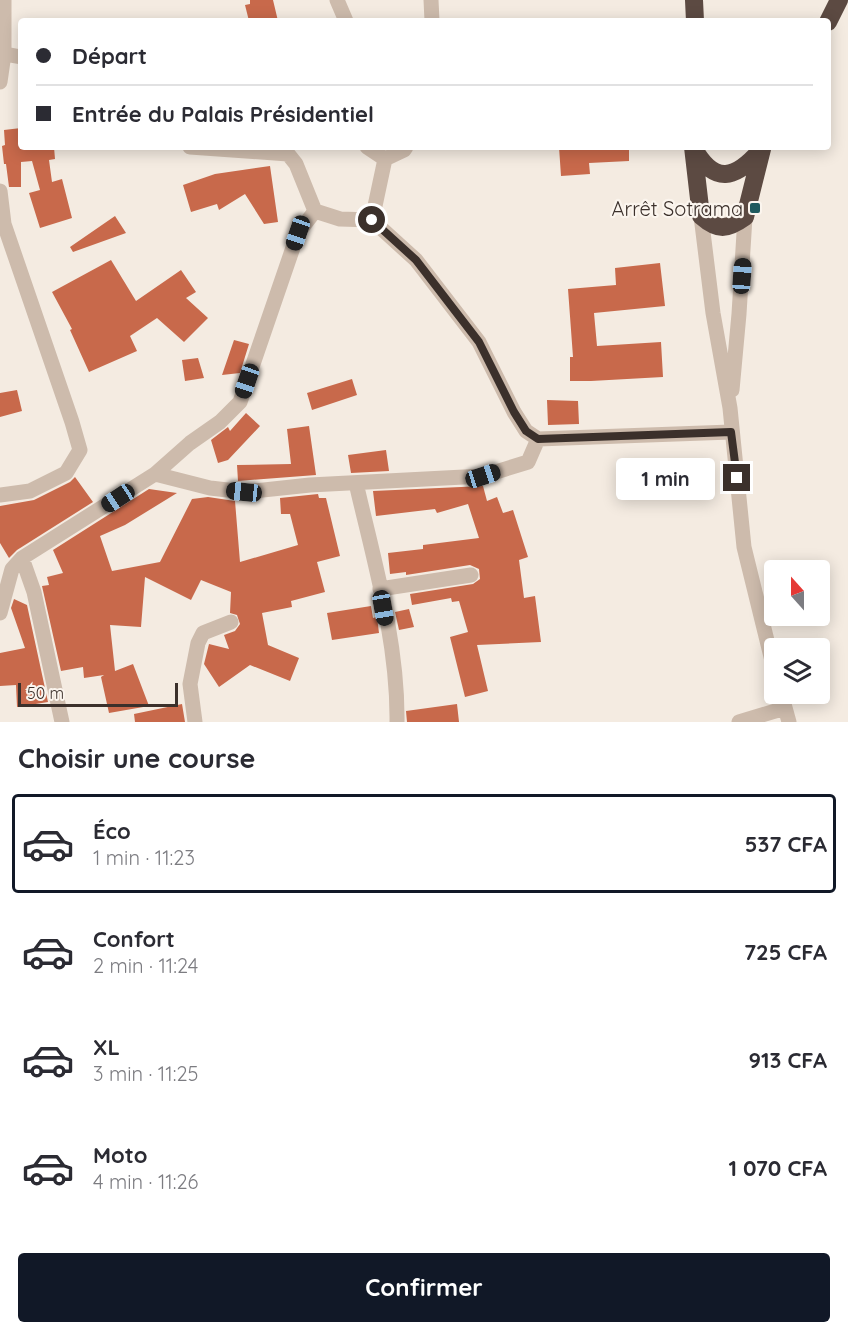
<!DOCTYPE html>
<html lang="fr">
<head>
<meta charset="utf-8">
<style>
  body { margin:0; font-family:Quicksand,sans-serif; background:#f2f2f3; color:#2b2b33; height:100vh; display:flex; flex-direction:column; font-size:22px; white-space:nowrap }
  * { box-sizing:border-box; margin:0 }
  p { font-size:20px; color:#7c7c81 }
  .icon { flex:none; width:33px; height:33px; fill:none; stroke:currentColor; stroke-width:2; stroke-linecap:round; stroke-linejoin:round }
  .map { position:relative; height:722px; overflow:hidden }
  .details { display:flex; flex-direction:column; background:#fff; flex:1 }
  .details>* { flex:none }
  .guide { position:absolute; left:18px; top:18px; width:813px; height:132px; border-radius:6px; box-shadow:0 3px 15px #0003; display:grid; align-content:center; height:132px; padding:0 18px; background:#fff }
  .needle { width:39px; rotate:339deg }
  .fabs { position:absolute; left:764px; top:560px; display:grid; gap:12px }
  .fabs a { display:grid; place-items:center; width:66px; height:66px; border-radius:6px; background:#fff; box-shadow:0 3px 15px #0003; font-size:30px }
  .scale { position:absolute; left:18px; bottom:15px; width:160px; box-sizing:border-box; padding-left:6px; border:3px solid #3b302b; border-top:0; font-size:16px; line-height:21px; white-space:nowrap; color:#3b302b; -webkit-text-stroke:4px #fbf5ee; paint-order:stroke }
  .end { position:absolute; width:27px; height:27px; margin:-14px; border:8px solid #3b302b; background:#fff; box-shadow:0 0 0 3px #fff }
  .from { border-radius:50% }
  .bubble { position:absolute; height:42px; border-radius:6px; background:#fff; box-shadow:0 3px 15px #0003; font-size:20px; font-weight:700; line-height:42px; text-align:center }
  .car { position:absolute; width:18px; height:36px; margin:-18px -9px; border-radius:8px; box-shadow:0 0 4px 2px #0007; background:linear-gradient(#222 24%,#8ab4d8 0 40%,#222 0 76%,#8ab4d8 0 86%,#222 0) }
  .guide b { display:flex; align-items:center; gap:21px; height:57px; font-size:22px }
  .guide b+b { border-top:2px solid #e1e1e2 }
  .guide i { width:15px; height:15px; background:#2b2b33 }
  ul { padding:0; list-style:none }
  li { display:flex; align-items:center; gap:18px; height:99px; margin:0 12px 9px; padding:0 6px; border:3px solid transparent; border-radius:6px }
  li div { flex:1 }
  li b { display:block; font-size:22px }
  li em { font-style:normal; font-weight:700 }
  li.current { border-color:#111827 }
  li>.icon { width:54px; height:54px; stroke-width:1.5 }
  h2 { padding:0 18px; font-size:27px; line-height:72px }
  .button { display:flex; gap:12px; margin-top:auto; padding:12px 18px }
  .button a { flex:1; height:69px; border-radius:6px; background:#111827; color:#fff; font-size:24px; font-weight:700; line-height:69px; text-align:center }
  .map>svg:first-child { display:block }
</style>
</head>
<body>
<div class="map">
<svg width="848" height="722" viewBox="0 0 848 722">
  <rect width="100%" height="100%" fill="#f4ebe1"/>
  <path fill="#c8694b" d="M 250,0 L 273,0 L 278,21 L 249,21 L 245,5 L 250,4 Z
    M 21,128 L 21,147 L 54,147 L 55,159 L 49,160 L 52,182 L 62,179 L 72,218 L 40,228 L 29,193 L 40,190 L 32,161 L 21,162 L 21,187 L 9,187 L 6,164 L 4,164 L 2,146 L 5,145 L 4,130 Z
    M 559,147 L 629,147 L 629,161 L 589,163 L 590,174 L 561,176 Z
    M 270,166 L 278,222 L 264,224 L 245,194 L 219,210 L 217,204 L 191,212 L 183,185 L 215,174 Z
    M 115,216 L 126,233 L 73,252 L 70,247 Z
    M 111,260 L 136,301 L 181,270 L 196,292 L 186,298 L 208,318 L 184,342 L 157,318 L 130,336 L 137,351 L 89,372 L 70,330 L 72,329 L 52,292 Z
    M 660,263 L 665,306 L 594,313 L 597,346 L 661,342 L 663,377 L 591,381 L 570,381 L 570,357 L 573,357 L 568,289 L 616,285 L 615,268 Z
    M 234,340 L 249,344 L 240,373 L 222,375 Z
    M 198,358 L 204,378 L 185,381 L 182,360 Z
    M 352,379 L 357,395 L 312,410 L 307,393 Z
    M 17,390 L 22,411 L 0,417 L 0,393 Z
    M 547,400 L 578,401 L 579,424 L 548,425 Z
    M 246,413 L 260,426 L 228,460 L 218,463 L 211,440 L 228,427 L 230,431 Z
    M 309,426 L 316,475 L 238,481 L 237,465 L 291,464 L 287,429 Z
    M 386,450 L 389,471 L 351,473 L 348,455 Z
    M 75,477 L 93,502 L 17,550 L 9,558 L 0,543 L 0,506 L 34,500 L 70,482 Z
    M 483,486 L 487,501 L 497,497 L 503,513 L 513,510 L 528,557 L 519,560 L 524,598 L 535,596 L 541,642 L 477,645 L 488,691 L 465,697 L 450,637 L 468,632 L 459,601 L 452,602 L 451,598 L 412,605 L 410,594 L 473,584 L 480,579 L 479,569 L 470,565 L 406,575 L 406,572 L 390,574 L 388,553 L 423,549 L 423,545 L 479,538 L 468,504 L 437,513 L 435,509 L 376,516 L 373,491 Z
    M 149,489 L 177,493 L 125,525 L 100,536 L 112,571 L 160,562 L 192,499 L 208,497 L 235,501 L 240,562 L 298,545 L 290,514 L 281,514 L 280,498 L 318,494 L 319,498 L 326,498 L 340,556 L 317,562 L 325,592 L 291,601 L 292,607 L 262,613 L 268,645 L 299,658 L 290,681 L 250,665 L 219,687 L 204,664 L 209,644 L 229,649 L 224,635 L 235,631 L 240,624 L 237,615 L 230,613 L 231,592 L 201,580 L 191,600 L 145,577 L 141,627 L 110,625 L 115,671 L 133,664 L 149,706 L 109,713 L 101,677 L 104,675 L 84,678 L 83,667 L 61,671 L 42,586 L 49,585 L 47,577 L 63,573 L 53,550 Z
    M 14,599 L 27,605 L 48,702 L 17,707 L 16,685 L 0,686 L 0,653 L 25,648 L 11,608 Z
    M 371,606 L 373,618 L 377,617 L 379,633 L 332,640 L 327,613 Z
    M 409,609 L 414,627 L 399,630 L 395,612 Z
    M 182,704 L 185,722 L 135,722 L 134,714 Z
    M 457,704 L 459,722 L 407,722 L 406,711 Z"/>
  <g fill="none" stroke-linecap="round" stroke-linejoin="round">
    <path stroke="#cdbbac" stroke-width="15" d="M 337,0 L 346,21
      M 431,0 L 432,21
      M 0,53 L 21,57
      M 0,82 L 4,54 L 4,0
      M 190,147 L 288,154 L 296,164 L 315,211 L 340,219 L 372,220 L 416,260 L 479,342 L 514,412 L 526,431 L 538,439 L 731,432
      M 367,147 L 385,159 L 404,150 L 406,147
      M 0,191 L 4,224 L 72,422 L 80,450 L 66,473 L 30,491 L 0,495
      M 701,216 L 713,313 L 730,408 L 744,547 L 774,669
      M 372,220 L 385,159
      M 732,390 L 739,314 L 745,217
      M 155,474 L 210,488 L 245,492 L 310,485 L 483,476 L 528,462 L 538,439
      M 356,483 C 374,561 398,642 397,722
      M 22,558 L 34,592 L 62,722
      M 380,589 L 471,575
      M 0,613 L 12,569 L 22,558 L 155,474 L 190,443 L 220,422 L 240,402 L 298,233 L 315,211
      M 781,693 L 789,722
      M 195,722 L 190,684 L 198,643 L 203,633 L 231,622
      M 739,722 L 785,708"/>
    <path stroke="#5c4a42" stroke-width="18" d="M 694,0 L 695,21
      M 828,22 L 839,0
      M 693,147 L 701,216 C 718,231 727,230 745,217 L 762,149
      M 694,149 C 715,185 735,179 760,151"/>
  </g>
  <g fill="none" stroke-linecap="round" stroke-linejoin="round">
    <path stroke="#3b302b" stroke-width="8" d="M 372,220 L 416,260 L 479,342 L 514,412 L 526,431 L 538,439 L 731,432 L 737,478"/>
  </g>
  <rect fill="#1f5a5e" stroke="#fbf5ee" stroke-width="2" x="749" y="202" width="12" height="12" rx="3"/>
  <g text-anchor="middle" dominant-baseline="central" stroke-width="4.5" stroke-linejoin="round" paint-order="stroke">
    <g font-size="20" fill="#3b302b" stroke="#fbf5ee" text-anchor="end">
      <text x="743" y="208">Arrêt Sotrama</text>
    </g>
  </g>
</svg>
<div class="fabs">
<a><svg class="needle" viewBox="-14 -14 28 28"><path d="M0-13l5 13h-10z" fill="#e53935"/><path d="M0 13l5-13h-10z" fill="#7c7c81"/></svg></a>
<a><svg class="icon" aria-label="layers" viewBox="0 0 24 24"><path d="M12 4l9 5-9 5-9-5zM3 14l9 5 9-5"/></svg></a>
</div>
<div class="scale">50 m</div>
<i class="end from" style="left:372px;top:220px"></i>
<i class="end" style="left:737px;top:478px"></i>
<div class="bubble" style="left:616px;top:458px;width:99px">1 min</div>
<i class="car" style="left:298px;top:233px;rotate:199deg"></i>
<i class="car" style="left:742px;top:276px;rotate:4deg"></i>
<i class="car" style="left:247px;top:381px;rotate:199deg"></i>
<i class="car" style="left:483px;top:476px;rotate:72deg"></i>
<i class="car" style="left:244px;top:492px;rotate:276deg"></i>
<i class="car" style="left:118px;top:498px;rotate:237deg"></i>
<i class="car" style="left:383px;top:608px;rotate:170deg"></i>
<div class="guide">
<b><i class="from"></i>Départ</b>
<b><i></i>Entrée du Palais Présidentiel</b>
</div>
</div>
<section class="details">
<h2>Choisir une course</h2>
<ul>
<li class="current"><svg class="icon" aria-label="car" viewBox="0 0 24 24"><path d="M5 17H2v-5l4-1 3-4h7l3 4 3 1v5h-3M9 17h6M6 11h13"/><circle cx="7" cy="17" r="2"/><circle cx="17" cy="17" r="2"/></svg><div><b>Éco</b><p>1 min · 11:23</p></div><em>537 CFA</em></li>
<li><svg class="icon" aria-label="car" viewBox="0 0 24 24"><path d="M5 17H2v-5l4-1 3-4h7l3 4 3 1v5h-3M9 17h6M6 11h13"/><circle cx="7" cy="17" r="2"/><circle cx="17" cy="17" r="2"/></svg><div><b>Confort</b><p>2 min · 11:24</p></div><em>725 CFA</em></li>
<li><svg class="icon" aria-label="car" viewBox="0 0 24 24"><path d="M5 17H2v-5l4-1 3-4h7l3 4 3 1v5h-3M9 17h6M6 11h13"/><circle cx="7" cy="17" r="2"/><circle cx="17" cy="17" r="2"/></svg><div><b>XL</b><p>3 min · 11:25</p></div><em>913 CFA</em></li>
<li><svg class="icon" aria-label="car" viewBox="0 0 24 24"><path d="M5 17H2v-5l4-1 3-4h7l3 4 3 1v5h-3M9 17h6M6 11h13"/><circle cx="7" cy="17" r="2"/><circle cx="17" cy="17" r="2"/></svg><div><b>Moto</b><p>4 min · 11:26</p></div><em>1 070 CFA</em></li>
</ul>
<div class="button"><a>Confirmer</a></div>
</section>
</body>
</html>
